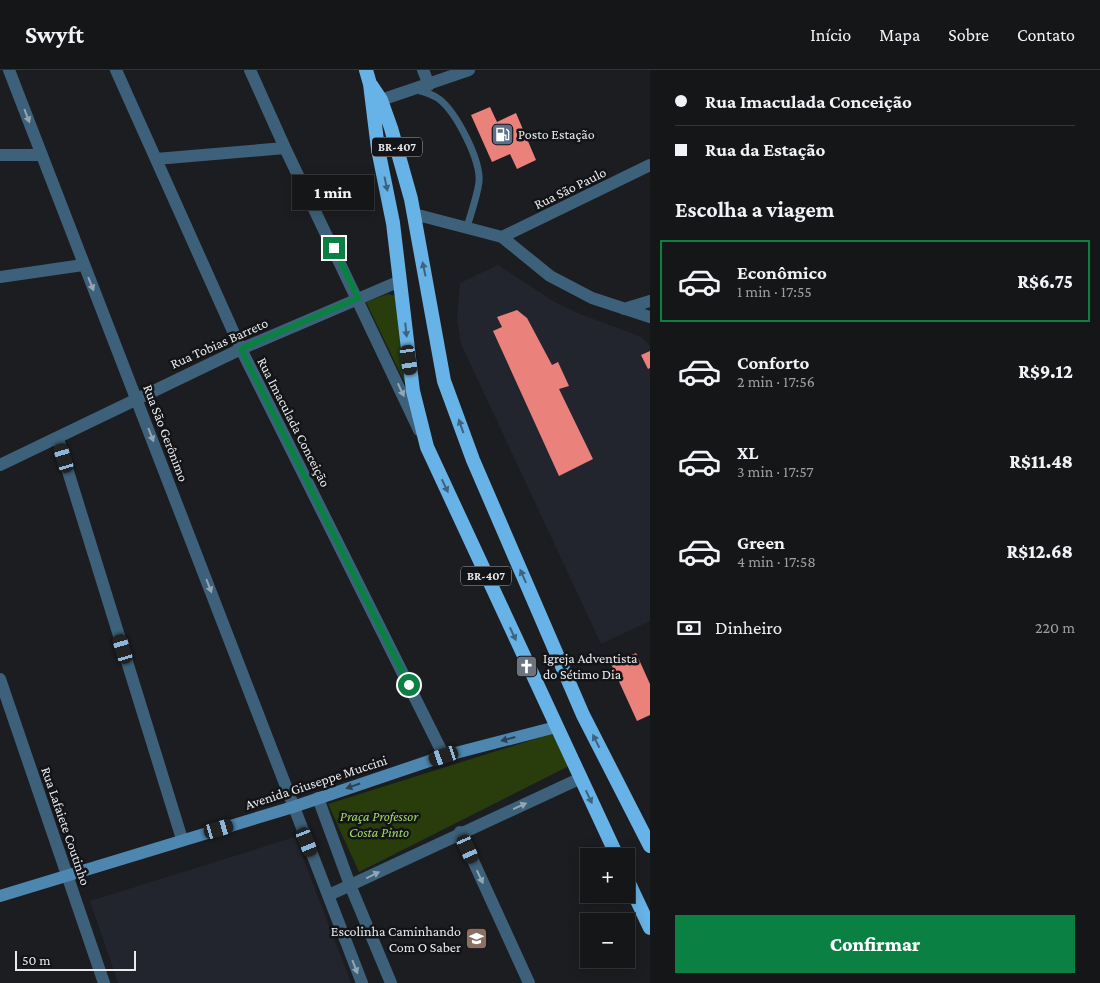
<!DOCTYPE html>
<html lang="pt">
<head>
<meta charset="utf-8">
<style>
  body { margin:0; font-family:"Crimson Pro",serif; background:#222325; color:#f1f3f6; height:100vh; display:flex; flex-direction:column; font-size:19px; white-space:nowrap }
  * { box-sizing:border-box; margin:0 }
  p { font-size:16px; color:#9d9fa2 }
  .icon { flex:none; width:28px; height:28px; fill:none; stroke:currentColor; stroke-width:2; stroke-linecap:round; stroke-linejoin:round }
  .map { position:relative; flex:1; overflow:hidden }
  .panel { display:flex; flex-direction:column; background:#151618; width:450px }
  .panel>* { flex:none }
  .hud { display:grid; align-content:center; height:110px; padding:0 25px; background:#151618 }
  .fabs { position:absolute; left:580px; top:778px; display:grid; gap:10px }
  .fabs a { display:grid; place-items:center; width:55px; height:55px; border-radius:0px; background:#151618; box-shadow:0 2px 12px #0003,0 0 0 1px #343537; font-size:25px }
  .scale { position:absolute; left:15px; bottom:12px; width:121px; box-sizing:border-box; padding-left:5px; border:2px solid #e9eaec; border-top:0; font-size:14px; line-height:18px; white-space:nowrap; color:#e9eaec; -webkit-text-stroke:4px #131417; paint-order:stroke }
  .end { position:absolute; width:22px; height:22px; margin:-11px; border:6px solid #0b8043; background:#fff; box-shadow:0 0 0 2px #fff }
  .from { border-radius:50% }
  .bubble { position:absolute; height:35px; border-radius:0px; background:#151618; box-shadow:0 2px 12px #0003,0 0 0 1px #343537; font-size:16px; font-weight:800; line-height:35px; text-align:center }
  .car { position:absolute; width:15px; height:30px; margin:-15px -8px; border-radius:6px; box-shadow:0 0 4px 1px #0007; background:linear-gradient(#222 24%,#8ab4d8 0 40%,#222 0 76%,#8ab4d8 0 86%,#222 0) }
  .hud b { display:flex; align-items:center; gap:18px; height:48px; font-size:19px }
  .hud b+b { border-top:1px solid #343537 }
  .hud i { width:12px; height:12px; background:#f1f3f6 }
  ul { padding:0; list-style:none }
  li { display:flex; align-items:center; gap:15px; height:82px; margin:0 10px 8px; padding:0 15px; border:2px solid transparent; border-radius:0px }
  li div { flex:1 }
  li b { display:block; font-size:19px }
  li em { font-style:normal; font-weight:800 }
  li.active { border-color:#0b8043 }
  li>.icon { width:45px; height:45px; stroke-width:1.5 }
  h2 { padding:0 25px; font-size:22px; line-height:60px }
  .pay { display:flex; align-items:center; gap:12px; height:55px; padding:0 25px; font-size:19px }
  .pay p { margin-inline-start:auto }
  .cta { display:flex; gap:10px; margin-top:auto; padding:10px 25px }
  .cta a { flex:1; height:58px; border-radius:0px; background:#0b8043; color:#fff; font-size:20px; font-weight:800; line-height:58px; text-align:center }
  header { display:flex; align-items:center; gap:30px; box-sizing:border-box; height:70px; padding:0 25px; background:#151618; border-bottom:1px solid #343537 }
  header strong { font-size:24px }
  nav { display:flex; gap:28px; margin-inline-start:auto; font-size:18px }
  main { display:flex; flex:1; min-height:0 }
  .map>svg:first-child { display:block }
</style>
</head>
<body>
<header>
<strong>Swyft</strong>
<nav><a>Início</a><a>Mapa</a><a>Sobre</a><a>Contato</a></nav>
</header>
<main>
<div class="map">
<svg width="650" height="913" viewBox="0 0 650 913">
  <rect width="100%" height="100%" fill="#1c1d20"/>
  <path fill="#23252e" d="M 498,195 L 553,231 L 580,244 L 642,267 L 650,276 L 650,551 L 601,574 L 461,274 L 457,249 L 460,213 Z
    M 295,767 L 351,913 L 118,913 L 90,831 Z"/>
  <path fill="#283c0c" d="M 388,224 L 396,226 L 405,313 L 366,232 Z
    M 554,663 L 571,695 L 359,802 L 328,734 Z"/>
  <path fill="#ea817b" d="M 490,37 L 497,52 L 516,43 L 536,90 L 517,99 L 510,84 L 492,92 L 471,45 Z
    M 517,240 L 527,248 L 552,295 L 558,292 L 569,316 L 559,319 L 593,389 L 559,406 L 493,261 L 502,257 L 497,247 Z
    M 650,281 L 650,298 L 648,299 L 641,285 Z
    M 636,583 L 650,614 L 650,645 L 637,651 L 611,594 Z"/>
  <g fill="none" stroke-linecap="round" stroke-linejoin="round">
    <path stroke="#3d617a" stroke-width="7" d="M 417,20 C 425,22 432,24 439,29 C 456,42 481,90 479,112 C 477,127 471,143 467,157"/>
    <path stroke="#3d617a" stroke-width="12" d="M 9,0 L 362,913
      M 116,0 L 241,279 L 444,686
      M 250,0 L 285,78 L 419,360
      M 423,0 L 429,15
      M 381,30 L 469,0
      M 0,85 L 42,85
      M 156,89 L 285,78
      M 414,144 L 502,167 L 550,206 L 592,228 L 650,247
      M 502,167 L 650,95
      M 0,207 L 83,195
      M 624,239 L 650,231
      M 58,369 L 182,769
      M 0,395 L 241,279 L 400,211
      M 0,609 L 104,913
      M 318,728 L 350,815 L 391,913
      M 460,762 L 529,913
      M 329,825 L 581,708"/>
    <path stroke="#4d87b0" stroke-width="12" d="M 0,826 L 293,737 L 444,686 L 556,657"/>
    <path stroke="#67b2e6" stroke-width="14" d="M 366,0 L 370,14 L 378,79 L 393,153 L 413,321 L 427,377 L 617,786
      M 371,15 L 381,30 L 391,58 L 411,129 L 444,311 L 473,390 L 583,645 L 650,776
      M 626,807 L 650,858"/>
  </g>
  <defs><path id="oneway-solid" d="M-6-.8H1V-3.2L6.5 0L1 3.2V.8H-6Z" transform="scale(1.25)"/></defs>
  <g fill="#93a6b3">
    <use href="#oneway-solid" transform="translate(27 46) rotate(69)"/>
    <use href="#oneway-solid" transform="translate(91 214) rotate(68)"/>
    <use href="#oneway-solid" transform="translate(401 320) rotate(65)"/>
    <use href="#oneway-solid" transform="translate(151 365) rotate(69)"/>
    <use href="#oneway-solid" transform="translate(209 516) rotate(69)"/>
    <use href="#oneway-solid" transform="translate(520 736) rotate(-24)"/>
    <use href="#oneway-solid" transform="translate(373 805) rotate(-26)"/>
    <use href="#oneway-solid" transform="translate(480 807) rotate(65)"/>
    <use href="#oneway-solid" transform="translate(355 897) rotate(69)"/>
  </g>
  <g fill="#3d637e">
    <use href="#oneway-solid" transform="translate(386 114) rotate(78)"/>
    <use href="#oneway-solid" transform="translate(424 199) rotate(-102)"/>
    <use href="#oneway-solid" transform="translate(406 260) rotate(84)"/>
    <use href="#oneway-solid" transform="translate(461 356) rotate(-109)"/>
    <use href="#oneway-solid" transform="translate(445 416) rotate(65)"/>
    <use href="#oneway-solid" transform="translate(523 506) rotate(-114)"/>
    <use href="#oneway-solid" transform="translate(513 564) rotate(65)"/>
    <use href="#oneway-solid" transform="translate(596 671) rotate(-117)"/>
    <use href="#oneway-solid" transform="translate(589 727) rotate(65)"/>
  </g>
  <g fill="#2a4254">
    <use href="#oneway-solid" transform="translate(508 669) rotate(165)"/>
    <use href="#oneway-solid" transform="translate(353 716) rotate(161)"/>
  </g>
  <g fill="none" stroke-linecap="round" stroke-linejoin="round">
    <path stroke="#0b8043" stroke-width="6" d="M 334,178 L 358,228 L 241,279 L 409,615"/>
  </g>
  <defs>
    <symbol id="fuel-square" viewBox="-11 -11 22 22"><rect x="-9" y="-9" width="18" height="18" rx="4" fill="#5c6f8a" stroke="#131417"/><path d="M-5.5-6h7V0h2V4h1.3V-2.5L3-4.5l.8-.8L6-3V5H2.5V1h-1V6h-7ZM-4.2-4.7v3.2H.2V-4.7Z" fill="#fff"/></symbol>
    <symbol id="church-square" viewBox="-11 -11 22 22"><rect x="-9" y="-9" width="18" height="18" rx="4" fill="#6b7280" stroke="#131417"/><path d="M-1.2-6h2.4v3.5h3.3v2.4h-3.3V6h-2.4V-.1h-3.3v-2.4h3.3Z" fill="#fff"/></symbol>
    <symbol id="school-square" viewBox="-11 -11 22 22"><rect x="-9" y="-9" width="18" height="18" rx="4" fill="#8d6e63" stroke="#131417"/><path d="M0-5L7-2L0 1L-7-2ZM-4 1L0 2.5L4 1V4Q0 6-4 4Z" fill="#fff"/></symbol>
  </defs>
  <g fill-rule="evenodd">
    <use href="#fuel-square" x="490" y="52" width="25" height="25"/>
    <use href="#church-square" x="514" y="584" width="25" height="25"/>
    <use href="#school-square" x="464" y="856" width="25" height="25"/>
  </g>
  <g text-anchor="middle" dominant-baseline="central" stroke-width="5" stroke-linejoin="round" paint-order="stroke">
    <g fill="#131417" stroke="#a9aaac" stroke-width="1">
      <rect x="372" y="67.5" width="50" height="19" rx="4"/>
      <rect x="461" y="496.5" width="50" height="19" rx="4"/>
    </g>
    <g font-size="12" font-weight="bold" fill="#e9eaec">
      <text x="397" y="77">BR-407</text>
      <text x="486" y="506">BR-407</text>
    </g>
    <g font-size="14" fill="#e9eaec" stroke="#131417" text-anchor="start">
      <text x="518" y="64">Posto Estação</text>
      <text x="543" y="588">Igreja Adventista<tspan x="543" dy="16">do Sétimo Dia</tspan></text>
      <text x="461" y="861" text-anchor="end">Escolinha Caminhando<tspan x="461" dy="16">Com O Saber</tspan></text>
    </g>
    <g font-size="14" fill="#e9eaec" stroke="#131417">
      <text transform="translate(570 118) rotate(-26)">Rua São Paulo</text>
      <text transform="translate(219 273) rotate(-24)">Rua Tobias Barreto</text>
      <text transform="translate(294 352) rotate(63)">Rua Imaculada Conceição</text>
      <text transform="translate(166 363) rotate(69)">Rua São Gerônimo</text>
      <text transform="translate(316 712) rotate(-18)">Avenida Giuseppe Muccini</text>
      <text transform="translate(66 756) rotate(71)">Rua Lafaiete Coutinho</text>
    </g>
    <g font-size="14" font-style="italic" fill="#a2d963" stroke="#131417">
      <text x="379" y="746">Praça Professor<tspan x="379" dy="16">Costa Pinto</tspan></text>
    </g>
  </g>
</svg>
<div class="fabs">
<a>+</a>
<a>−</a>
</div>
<div class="scale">50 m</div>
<i class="end from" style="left:409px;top:615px"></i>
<i class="end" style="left:334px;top:178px"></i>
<div class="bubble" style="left:292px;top:105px;width:82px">1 min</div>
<i class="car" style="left:409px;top:290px;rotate:172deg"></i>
<i class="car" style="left:64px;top:388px;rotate:343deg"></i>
<i class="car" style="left:123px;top:579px;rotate:343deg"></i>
<i class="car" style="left:444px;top:686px;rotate:251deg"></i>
<i class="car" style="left:219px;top:759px;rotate:74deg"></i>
<i class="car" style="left:307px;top:772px;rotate:158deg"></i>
<i class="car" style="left:468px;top:779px;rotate:156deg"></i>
</div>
<section class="panel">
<div class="hud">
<b><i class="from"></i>Rua Imaculada Conceição</b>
<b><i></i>Rua da Estação</b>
</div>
<h2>Escolha a viagem</h2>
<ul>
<li class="active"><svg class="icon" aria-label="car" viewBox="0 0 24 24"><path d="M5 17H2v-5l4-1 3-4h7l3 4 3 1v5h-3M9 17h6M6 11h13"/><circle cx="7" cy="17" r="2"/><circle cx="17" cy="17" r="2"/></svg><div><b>Econômico</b><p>1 min · 17:55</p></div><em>R$6.75</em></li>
<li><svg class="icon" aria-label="car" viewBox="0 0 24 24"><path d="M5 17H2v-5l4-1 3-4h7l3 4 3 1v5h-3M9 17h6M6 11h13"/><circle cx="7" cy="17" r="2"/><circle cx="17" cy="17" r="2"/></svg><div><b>Conforto</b><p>2 min · 17:56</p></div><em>R$9.12</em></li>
<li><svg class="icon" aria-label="car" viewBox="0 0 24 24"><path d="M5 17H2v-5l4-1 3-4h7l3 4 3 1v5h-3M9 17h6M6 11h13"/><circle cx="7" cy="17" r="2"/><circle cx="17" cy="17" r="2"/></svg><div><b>XL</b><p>3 min · 17:57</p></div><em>R$11.48</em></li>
<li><svg class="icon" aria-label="car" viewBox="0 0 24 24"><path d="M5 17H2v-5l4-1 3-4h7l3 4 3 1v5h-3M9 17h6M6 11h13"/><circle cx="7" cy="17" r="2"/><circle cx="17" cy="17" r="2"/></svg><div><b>Green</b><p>4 min · 17:58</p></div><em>R$12.68</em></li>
</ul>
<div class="pay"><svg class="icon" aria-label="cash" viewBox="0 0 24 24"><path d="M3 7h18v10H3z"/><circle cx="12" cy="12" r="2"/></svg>Dinheiro<p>220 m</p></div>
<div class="cta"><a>Confirmar</a></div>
</section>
</main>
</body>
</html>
